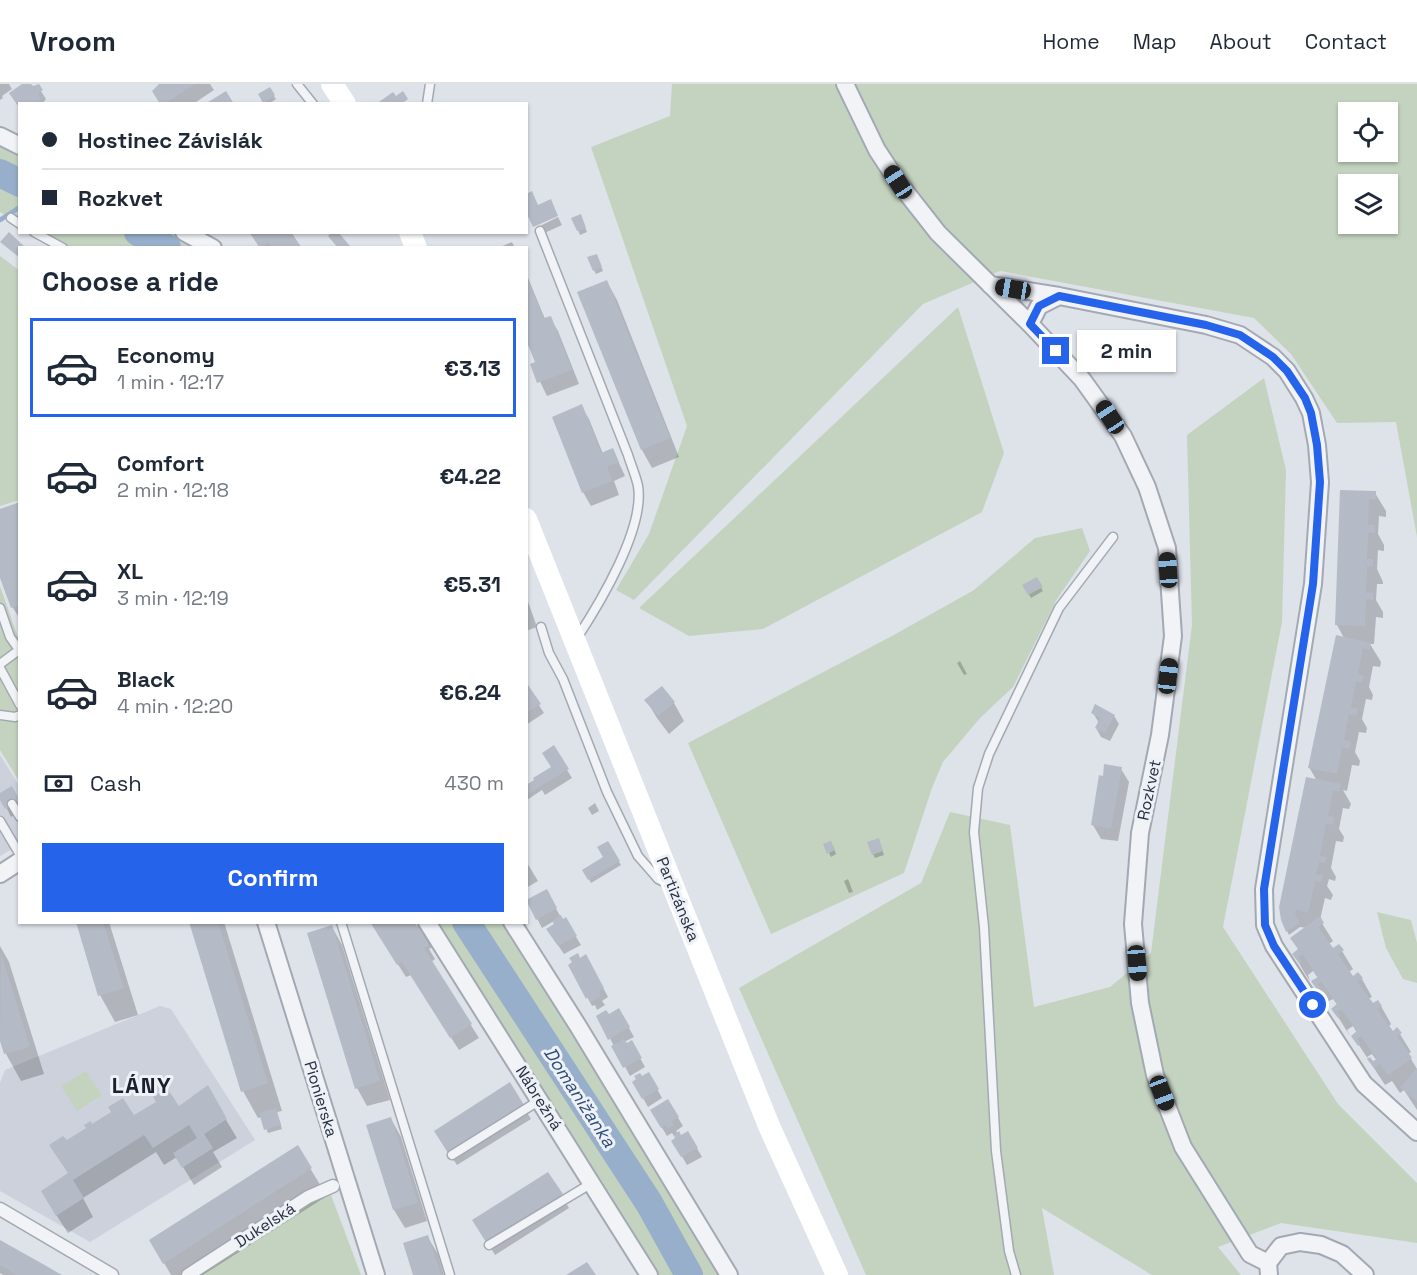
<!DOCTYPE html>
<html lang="en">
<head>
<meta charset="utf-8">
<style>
  body { margin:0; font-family:"Space Grotesk",sans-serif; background:#f2f2f3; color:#1f2937; height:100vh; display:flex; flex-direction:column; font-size:22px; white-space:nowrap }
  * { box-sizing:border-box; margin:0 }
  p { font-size:20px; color:#747a83 }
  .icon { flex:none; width:33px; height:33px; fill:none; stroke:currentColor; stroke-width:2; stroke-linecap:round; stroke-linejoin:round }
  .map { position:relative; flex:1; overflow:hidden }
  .panel { position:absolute; left:18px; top:162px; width:510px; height:678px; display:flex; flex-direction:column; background:#fff; border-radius:0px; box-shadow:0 2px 4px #0004 }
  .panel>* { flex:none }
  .hud { position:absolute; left:18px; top:18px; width:510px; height:132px; border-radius:0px; box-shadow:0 2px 4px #0004; display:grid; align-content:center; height:132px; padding:0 24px; background:#fff }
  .fabs { position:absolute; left:1338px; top:18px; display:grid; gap:12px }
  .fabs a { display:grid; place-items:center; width:60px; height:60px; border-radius:0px; background:#fff; box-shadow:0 2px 4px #0004; font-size:30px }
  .end { position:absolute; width:27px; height:27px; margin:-14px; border:8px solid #2563eb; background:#fff; box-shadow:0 0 0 3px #fff }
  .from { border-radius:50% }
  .bubble { position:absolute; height:42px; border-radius:0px; background:#fff; box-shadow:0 2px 4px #0004; font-size:20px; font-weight:700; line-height:42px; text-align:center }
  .car { position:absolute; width:18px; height:36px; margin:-18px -9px; border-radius:8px; box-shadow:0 0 4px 2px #0007; background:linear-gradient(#222 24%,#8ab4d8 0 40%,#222 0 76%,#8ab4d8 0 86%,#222 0) }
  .hud b { display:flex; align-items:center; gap:21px; height:57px; font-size:22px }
  .hud b+b { border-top:2px solid #e0e1e3 }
  .hud i { width:15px; height:15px; background:#1f2937 }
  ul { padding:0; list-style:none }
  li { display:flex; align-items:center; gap:18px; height:99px; margin:0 12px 9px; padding:0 12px; border:3px solid transparent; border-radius:0px }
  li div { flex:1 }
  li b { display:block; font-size:22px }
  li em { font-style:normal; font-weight:700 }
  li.active { border-color:#2563eb }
  li>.icon { width:54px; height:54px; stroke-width:1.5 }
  h2 { padding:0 24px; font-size:27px; line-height:72px }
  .pay { display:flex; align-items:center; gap:15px; height:66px; padding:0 24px; font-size:22px }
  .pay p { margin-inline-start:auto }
  .action { display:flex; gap:12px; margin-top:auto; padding:12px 24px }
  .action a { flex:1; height:69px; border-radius:0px; background:#2563eb; color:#fff; font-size:24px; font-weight:700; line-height:69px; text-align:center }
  header { display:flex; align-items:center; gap:36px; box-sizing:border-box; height:84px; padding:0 30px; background:#fff; border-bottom:2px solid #e0e1e3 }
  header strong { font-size:28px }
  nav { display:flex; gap:33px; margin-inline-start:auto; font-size:21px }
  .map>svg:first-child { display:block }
</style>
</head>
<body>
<header>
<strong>Vroom</strong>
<nav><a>Home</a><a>Map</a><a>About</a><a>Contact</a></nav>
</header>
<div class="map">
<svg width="1417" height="1191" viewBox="0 0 1417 1191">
  <rect width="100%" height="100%" fill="#dee2e9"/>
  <path fill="#ccd1db" d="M 0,671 L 20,703 L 19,761 L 0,772 Z
    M 160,922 L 171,925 L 255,1056 L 90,1158 L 0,1107 L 0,999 L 5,986 Z"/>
  <path fill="#c4d3bf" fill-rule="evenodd" d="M 672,0 L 1417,0 L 1417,453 L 1396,338 L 1337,339 L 1291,270 L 1254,234 L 1000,187 L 923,220 L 634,516 L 616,506 L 649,450 L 687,342 L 591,63 L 670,32 ZM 1348,28 L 1388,28 L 1388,68 L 1348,68 ZM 1348,100 L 1388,100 L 1388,140 L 1348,140 Z
    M 0,52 L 19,62 L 19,140 L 0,128 Z
    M 34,149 L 184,149 L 213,163 L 63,163 Z
    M 0,172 L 20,187 L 19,416 L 0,422 Z
    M 958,223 L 1004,369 L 982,428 L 763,545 L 689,552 L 639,524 Z
    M 1264,294 L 1286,386 L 1282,538 L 1223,843 L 1338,1020 L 1417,1099 L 1417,1159 L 1281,1139 L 1218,1163 L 1241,1191 L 1152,1191 L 1042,1124 L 1054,1191 L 866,1191 L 739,904 L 921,799 L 950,728 L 1010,741 L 1034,923 L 1110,903 L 1151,869 L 1192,541 L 1187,351 Z
    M 1082,444 L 1090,467 L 1057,515 L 1013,603 L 980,634 L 943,678 L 932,704 L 904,789 L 771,850 L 688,659 L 892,552 L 974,506 L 1035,454 Z
    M 0,502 L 19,556 L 19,697 L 0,666 Z
    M 1377,828 L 1411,836 L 1417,859 L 1417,899 L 1403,895 L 1386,864 Z
    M 427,839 L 512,839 L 729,1191 L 649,1191 Z
    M 86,987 L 102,1011 L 77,1027 L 61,1002 Z
    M 331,1111 L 361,1191 L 198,1191 L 308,1120 Z"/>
  <path fill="#0003" fill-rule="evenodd" d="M 0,0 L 9,0 L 12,5 L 2,12 L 3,14 L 0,16 Z
    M 25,0 L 29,0 L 32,4 L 37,1 L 46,15 L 42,20 L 20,20 L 11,9 Z
    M 162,0 L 210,0 L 214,6 L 193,20 L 161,20 Z
    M 269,5 L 276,15 L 269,20 L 265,20 L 260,11 Z
    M 558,133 L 562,141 L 540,151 L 536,144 Z
    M 573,134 L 582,136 L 587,148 L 580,151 Z
    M 250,148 L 301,164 L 260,164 Z
    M 512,158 L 515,164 L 498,164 Z
    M 598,175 L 603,187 L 596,190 L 594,186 Z
    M 526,189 L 545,235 L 550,234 L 558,247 L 579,300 L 547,312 L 532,281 L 537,279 L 528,257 L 526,257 Z
    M 607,198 L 617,216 L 679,373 L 652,384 L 642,366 L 579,209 Z
    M 581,322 L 589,335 L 603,370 L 613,366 L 625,392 L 614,397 L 619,411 L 591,422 L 583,408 Z
    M 1342,408 L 1375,409 L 1386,427 L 1386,433 L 1379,432 L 1378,450 L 1384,461 L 1384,467 L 1378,466 L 1377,485 L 1383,498 L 1383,500 L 1377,500 L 1376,516 L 1383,528 L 1383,534 L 1376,533 L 1374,560 L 1370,560 L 1381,578 L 1380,583 L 1373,582 L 1369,603 L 1373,611 L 1372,616 L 1366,615 L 1362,635 L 1367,644 L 1366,649 L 1359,648 L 1355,668 L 1360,677 L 1359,682 L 1352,681 L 1347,707 L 1343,706 L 1351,720 L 1349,725 L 1343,724 L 1339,745 L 1344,753 L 1343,758 L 1336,757 L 1331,784 L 1336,793 L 1335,797 L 1329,795 L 1327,802 L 1333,811 L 1331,816 L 1325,814 L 1320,836 L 1333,857 L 1329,860 L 1333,866 L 1342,867 L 1353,885 L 1349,888 L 1353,894 L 1362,895 L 1372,913 L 1368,915 L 1373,921 L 1381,922 L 1391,940 L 1388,943 L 1392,949 L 1400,950 L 1411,968 L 1408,970 L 1417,985 L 1417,1026 L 1404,1006 L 1400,1009 L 1392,997 L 1385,1001 L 1353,952 L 1357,949 L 1353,942 L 1347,946 L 1350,952 L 1333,925 L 1338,922 L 1333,915 L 1327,918 L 1330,924 L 1313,897 L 1318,894 L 1313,887 L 1308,891 L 1310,897 L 1304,888 L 1294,870 L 1299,866 L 1306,844 L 1300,843 L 1289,851 L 1287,847 L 1317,697 L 1309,683 L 1344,554 L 1337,541 ZM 1372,970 L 1377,977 L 1373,979 L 1367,973 Z
    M 20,420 L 20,535 L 13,524 L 0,486 L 0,426 Z
    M 1036,495 L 1043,507 L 1031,514 L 1024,502 Z
    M 526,512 L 537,543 L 526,547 Z
    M 960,577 L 967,590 L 964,591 L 957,579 Z
    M 526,601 L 544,629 L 526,641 Z
    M 661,604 L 674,619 L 684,637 L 669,650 L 657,634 L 646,616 Z
    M 1093,629 L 1114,632 L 1119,640 L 1110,657 L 1101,653 L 1096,644 L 1099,639 Z
    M 553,683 L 567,686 L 572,694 L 545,711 L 542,706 L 527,716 L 526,703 Z
    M 1121,685 L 1129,698 L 1118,757 L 1101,755 L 1093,741 L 1104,694 Z
    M 11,704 L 20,719 L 20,728 L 11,733 L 0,710 Z
    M 595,719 L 599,727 L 592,731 L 588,724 Z
    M 607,759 L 621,781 L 591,799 L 584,786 L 605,774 Z
    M 880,759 L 884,771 L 875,774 L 873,770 Z
    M 833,762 L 836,770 L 831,773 L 829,769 Z
    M 526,777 L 538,797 L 526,804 Z
    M 848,795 L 853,808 L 849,809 L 844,797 Z
    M 546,807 L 563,837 L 565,835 L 581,861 L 564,870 L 553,854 L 556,841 L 554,837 L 542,844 L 528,817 Z
    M 77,838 L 109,838 L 138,931 L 115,938 L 100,911 Z
    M 191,838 L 224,838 L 282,1027 L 277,1028 L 282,1045 L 268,1049 L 262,1033 L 258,1034 L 243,1007 Z
    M 420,842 L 433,863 L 429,865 L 435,875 L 431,878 L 479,954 L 459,966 L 411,891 L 406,893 L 376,846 L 416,844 Z
    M 332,843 L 342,861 L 390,1016 L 367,1022 L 357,1004 Z
    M 0,862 L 9,878 L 44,990 L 21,997 L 6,970 L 0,952 Z
    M 586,872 L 608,913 L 602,917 L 605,921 L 597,926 L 595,921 L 592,922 L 570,881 Z
    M 619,926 L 634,953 L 624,958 L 626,961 L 631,958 L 645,983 L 630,992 L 598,932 L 608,932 Z
    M 649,990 L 662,1014 L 648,1023 L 634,998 Z
    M 211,1011 L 237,1054 L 213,1068 L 222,1083 L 194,1101 L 177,1073 L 164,1081 L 156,1068 L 83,1114 L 93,1133 L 68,1149 L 53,1126 L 70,1090 L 66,1059 L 92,1042 L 131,1032 L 177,1025 Z
    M 668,1017 L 683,1042 L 676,1047 L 678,1050 L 681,1053 L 688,1049 L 702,1073 L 687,1081 L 673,1057 L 677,1055 L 675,1051 L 674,1052 L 672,1049 L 667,1052 L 652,1027 Z
    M 523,1022 L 531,1035 L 457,1081 L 443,1060 Z
    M 391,1035 L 401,1053 L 427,1137 L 405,1144 L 394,1126 L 368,1042 Z
    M 297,1063 L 327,1112 L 203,1191 L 171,1191 L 151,1156 Z
    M 548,1090 L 569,1124 L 495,1171 L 482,1150 Z
    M 427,1152 L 438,1170 L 444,1191 L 414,1191 Z
    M 0,1157 L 58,1191 L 3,1191 L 0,1189 Z"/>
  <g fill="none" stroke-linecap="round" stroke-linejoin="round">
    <path stroke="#97afcb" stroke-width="4.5" d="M 0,136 L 20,123"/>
    <path stroke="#97afcb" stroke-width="28" d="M 0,89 L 20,99
      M 138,148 L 167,164
      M 466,838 L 649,1119 L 689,1191"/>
  </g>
  <path fill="#b5bbc6" d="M 22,0 L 31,0 L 33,2 L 39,0 L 43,6 L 38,9 L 41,16 L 35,20 L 20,20 L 20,25 L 9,9 Z
    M 159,0 L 195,0 L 164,20 L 160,20 L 152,7 Z
    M 270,3 L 275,11 L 263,19 L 258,10 Z
    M 226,7 L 234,20 L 205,20 Z
    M 403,7 L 408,15 L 401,20 L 376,20 L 393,8 L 396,12 Z
    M 532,107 L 538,121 L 551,115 L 558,132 L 533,143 L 526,128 L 526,110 Z
    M 581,130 L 586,144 L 577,147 L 571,134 Z
    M 9,148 L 26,164 L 20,164 L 20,174 L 0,158 Z
    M 249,148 L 291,148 L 302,164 L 273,164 L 268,158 L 260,164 Z
    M 332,148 L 338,148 L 350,162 L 338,164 L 328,152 Z
    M 597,170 L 602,183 L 593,187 L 587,173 Z
    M 526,192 L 544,234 L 551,232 L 572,286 L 537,299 L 530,280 L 535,278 L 526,256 Z
    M 607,196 L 670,354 L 641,366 L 577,208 Z
    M 582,320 L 601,369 L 613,364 L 619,378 L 607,383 L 612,397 L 582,409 L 552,333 Z
    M 1340,406 L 1376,407 L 1376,415 L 1369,415 L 1368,441 L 1375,441 L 1375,449 L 1368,449 L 1367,475 L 1373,475 L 1373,482 L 1367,482 L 1366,508 L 1373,509 L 1373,516 L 1366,515 L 1365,542 L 1335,541 Z
    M 20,418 L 20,521 L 11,524 L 0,494 L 0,425 Z
    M 1037,493 L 1043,503 L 1028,511 L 1022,501 Z
    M 1336,551 L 1371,559 L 1369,566 L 1363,564 L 1358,590 L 1364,592 L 1362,598 L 1356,597 L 1351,623 L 1358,625 L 1356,632 L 1349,630 L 1344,656 L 1351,658 L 1349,665 L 1342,663 L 1337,690 L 1308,684 Z
    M 526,598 L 541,620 L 526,629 Z
    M 662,602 L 675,618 L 658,632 L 644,616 Z
    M 1095,620 L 1115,631 L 1105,649 L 1095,644 L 1100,634 L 1091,629 Z
    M 554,661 L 569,685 L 526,711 L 526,701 L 534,696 L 533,694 L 551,683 L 542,669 Z
    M 1104,680 L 1122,683 L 1111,745 L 1091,741 L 1099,691 L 1103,692 Z
    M 1306,693 L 1341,700 L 1339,708 L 1333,706 L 1328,732 L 1334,733 L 1333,741 L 1326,739 L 1320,772 L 1327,773 L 1325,779 L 1319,778 L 1316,790 L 1323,791 L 1321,798 L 1315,797 L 1308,829 L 1296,826 L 1295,831 L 1300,838 L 1286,848 L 1281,836 L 1279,823 Z
    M 12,702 L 20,717 L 5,725 L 0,716 L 0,709 Z
    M 879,754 L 883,767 L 872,771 L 867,758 Z
    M 608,757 L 620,777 L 588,796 L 582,786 L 603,773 L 597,763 Z
    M 831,757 L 835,766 L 827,770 L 823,760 Z
    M 547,805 L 557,824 L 536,836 L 526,816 Z
    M 561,831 L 563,835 L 566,833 L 577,852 L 558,862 L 546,845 L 554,840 L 552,837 Z
    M 1320,832 L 1324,839 L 1318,843 L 1333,864 L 1339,860 L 1344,866 L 1338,870 L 1353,892 L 1358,888 L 1363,894 L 1357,898 L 1373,919 L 1378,916 L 1382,922 L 1377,925 L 1393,947 L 1397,943 L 1402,949 L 1397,952 L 1412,974 L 1388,991 L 1380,980 L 1374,984 L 1367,975 L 1370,973 L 1373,977 L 1377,975 L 1361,952 L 1357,955 L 1360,960 L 1358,962 L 1351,952 L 1357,947 L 1341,925 L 1337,928 L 1341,932 L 1338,934 L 1331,925 L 1337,920 L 1321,897 L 1318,900 L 1321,904 L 1318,907 L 1311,897 L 1318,893 L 1302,870 L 1298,873 L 1302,877 L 1299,879 L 1292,870 L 1298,865 L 1290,854 Z
    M 76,838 L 103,838 L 124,904 L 98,912 Z
    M 189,838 L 218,838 L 268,999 L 241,1008 Z
    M 370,838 L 414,838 L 417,842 L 420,840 L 426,849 L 423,851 L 429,861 L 424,864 L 472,940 L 450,954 L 402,878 L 397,881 Z
    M 332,841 L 380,997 L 355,1005 L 307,849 Z
    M 1,869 L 30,963 L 4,970 L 0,957 Z
    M 578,869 L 580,874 L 586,870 L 604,904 L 599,907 L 601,912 L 591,918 L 588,913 L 586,915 L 568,881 L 572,878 L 569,874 Z
    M 619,924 L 630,943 L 608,956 L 596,932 L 606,926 L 609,930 Z
    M 624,955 L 627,959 L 632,956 L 642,974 L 623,984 L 611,962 Z
    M 1417,984 L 1417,1018 L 1400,1003 Z
    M 649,988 L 659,1005 L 642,1015 L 632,998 L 636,995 L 634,992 L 640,989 L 642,992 Z
    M 510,998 L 524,1021 L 448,1069 L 434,1047 Z
    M 208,1001 L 227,1035 L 204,1050 L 213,1064 L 182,1084 L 173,1069 L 197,1054 L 189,1041 L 153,1064 L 144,1051 L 73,1096 L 84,1114 L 56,1132 L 41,1107 L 68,1089 L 49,1061 L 63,1052 L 67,1056 L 86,1044 L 84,1041 L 91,1037 L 92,1040 L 111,1028 L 108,1023 L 123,1014 L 134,1031 L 156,1018 L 153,1013 L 167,1004 L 179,1022 Z
    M 668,1015 L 679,1033 L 672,1037 L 674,1041 L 668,1045 L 666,1041 L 661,1044 L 650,1026 Z
    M 276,1024 L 281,1041 L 264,1046 L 259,1029 Z
    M 391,1033 L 418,1119 L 393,1126 L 366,1041 Z
    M 679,1047 L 681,1051 L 688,1047 L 698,1064 L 681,1073 L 671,1057 L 675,1054 L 674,1051 Z
    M 298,1061 L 312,1084 L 163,1180 L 149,1156 Z
    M 548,1088 L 563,1110 L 486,1158 L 472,1136 Z
    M 428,1151 L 441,1191 L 413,1191 L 403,1159 Z
    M 0,1156 L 41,1179 L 62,1191 L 17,1191 L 0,1181 Z
    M 587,1178 L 596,1191 L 566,1191 Z"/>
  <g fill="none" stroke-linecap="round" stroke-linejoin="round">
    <defs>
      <path id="service" d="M 297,0 L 313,20
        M 427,20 L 430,0
        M 11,134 L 20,140
        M 540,147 L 628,371 C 631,381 636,392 638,402 C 645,444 600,519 577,554
        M 34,148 L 63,164
        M 0,524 L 10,553 L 20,567
        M 541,543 L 549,569 L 563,595 L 607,708 L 638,772 L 658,795 L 668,800
        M 0,580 L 19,566
        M 0,584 L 20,621
        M 0,631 L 15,633 L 20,631
        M 12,720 L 20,733
        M 0,737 L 20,771
        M 341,838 L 450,1191
        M 452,1071 L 540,1016
        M 489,1161 L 592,1099
        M 1016,1191 L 1009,1167 L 996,1067 L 984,843 L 974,748 L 978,704 L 989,670 L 1059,524 L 1113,453"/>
      <path id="pedestrian" d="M 0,1125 L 112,1191
        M 188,1191 L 308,1113 L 333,1102"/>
      <path id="minor" d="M 845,0 L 877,66 L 898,98 L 938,149 L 1030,240 L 1082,295 L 1123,352 L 1147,403 L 1167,464 L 1173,552 L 1160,651 L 1140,749 L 1133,840 L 1140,919 L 1155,991 L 1183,1063 L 1250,1170 L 1268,1179
        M 0,52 L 20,62
        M 184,148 L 213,164
        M 990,201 L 1059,212
        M 1030,240 L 1039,222 L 1059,212 L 1206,241 L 1240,251 L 1273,273 L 1287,287 L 1304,314 L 1311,329 L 1317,361 L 1320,398 L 1313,500 L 1264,805 L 1265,841 L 1274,862 L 1364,1000 L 1417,1048
        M 0,790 L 20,777
        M 266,838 L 376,1191
        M 427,838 L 649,1191
        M 512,838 L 578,942 L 729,1191
        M 1269,1191 L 1268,1179 L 1281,1162 L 1300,1158 L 1321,1161 L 1342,1170 L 1365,1191"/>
    </defs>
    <use href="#service" stroke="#a3a9b3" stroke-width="11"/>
    <use href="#pedestrian" stroke="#a3a9b3" stroke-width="15"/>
    <use href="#minor" stroke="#a3a9b3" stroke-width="20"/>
    <use href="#service" stroke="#f1f3f7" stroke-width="8"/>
    <use href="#pedestrian" stroke="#f1f3f7" stroke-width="12"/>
    <use href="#minor" stroke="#f1f3f7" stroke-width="16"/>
    <path stroke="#fff" stroke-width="22" d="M 332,0 L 345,20
      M 410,148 L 416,164
      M 526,435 L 769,1042 L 837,1191"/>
  </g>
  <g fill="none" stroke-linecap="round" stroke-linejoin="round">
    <path stroke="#2563eb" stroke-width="8" d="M 1056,267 L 1030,240 L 1039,222 L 1059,212 L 1206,241 L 1240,251 L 1273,273 L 1287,287 L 1305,314 L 1311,329 L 1317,361 L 1320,398 L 1313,500 L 1264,805 L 1265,841 L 1274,862 L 1313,921"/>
  </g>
  <g text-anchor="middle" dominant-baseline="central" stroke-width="6" stroke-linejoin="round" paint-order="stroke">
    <g font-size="16" fill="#262f41" stroke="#eef1f6">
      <text transform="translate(1149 706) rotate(-78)">Rozkvet</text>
      <text transform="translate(678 815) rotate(68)">Partizánska</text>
      <text transform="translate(539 1014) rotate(58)">Nábrežná</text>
      <text transform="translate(321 1015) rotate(73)">Pionierska</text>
      <text transform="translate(265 1141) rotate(-33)">Dukelská</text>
    </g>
    <g font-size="18" font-style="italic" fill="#2e4d77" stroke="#eef1f6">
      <text transform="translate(580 1013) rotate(57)">Domanižanka</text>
    </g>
    <g font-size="22" font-weight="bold" letter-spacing="1.5" fill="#192131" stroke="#eef1f6">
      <text x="142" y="1001">LÁNY</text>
    </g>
  </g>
</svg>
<div class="fabs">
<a><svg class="icon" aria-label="locate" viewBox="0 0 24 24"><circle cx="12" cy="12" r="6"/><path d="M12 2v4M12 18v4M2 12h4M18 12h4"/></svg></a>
<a><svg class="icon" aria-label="layers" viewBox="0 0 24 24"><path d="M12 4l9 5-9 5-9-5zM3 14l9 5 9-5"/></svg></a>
</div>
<i class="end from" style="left:1313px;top:921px"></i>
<i class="end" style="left:1056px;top:267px"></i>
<div class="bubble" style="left:1077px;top:246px;width:99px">2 min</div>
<i class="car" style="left:898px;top:98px;rotate:327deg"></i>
<i class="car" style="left:1013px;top:205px;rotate:279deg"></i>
<i class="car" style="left:1110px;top:333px;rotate:327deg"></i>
<i class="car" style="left:1168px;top:486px;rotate:356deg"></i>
<i class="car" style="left:1168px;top:592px;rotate:7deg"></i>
<i class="car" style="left:1137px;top:879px;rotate:175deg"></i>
<i class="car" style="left:1162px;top:1009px;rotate:159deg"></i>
<div class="hud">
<b><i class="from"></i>Hostinec Závislák</b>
<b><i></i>Rozkvet</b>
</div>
<section class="panel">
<h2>Choose a ride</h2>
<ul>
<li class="active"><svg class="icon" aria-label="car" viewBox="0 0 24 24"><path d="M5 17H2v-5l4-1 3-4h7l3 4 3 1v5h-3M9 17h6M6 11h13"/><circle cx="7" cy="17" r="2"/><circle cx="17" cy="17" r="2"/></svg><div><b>Economy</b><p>1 min · 12:17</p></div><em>€3.13</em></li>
<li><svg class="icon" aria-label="car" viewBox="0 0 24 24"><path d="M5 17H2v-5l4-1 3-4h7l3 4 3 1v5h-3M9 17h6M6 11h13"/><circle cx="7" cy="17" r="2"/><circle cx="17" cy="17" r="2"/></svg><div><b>Comfort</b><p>2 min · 12:18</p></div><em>€4.22</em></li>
<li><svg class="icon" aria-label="car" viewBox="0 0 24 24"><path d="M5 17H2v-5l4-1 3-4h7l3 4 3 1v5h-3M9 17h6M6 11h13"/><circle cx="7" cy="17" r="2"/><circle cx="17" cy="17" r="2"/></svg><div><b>XL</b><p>3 min · 12:19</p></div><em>€5.31</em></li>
<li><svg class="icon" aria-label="car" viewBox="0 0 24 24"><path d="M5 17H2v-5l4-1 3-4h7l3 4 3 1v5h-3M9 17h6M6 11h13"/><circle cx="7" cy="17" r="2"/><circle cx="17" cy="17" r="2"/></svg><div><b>Black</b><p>4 min · 12:20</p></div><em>€6.24</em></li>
</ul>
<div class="pay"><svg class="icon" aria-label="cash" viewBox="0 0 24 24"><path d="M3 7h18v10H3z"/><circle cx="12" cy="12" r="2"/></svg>Cash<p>430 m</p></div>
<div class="action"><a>Confirm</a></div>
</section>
</div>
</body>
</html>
